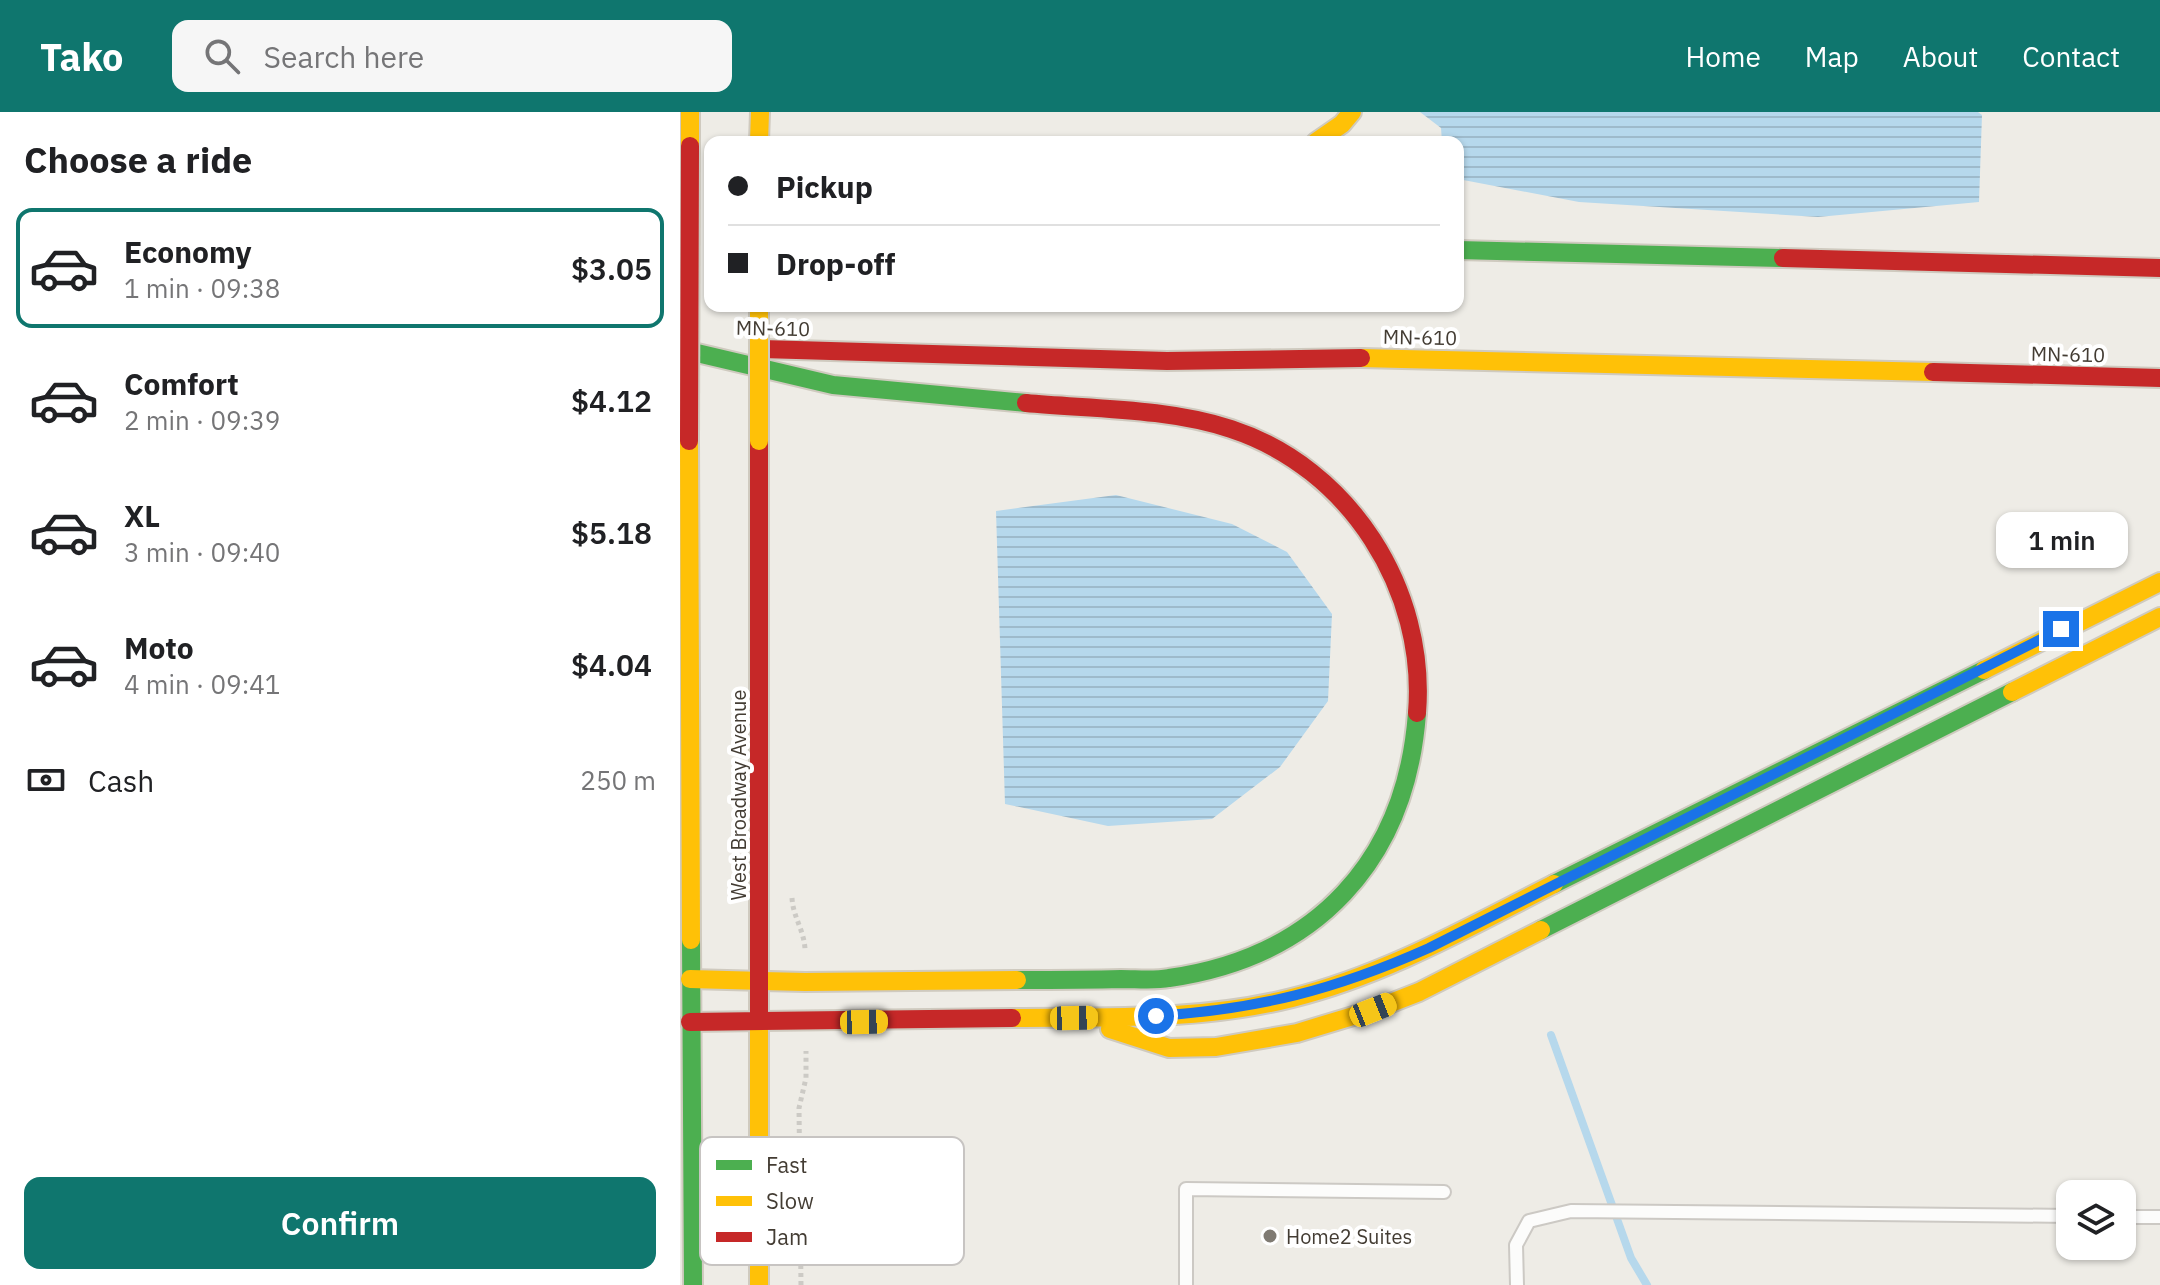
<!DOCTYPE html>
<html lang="en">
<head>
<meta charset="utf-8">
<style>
  body { margin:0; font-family:"IBM Plex Sans",sans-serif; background:#f6f6f6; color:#202124; height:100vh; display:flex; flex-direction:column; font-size:30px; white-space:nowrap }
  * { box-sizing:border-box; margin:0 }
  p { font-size:26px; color:#757577 }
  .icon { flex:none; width:44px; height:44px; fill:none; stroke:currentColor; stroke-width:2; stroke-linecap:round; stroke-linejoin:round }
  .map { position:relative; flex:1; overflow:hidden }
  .panel { display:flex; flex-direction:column; background:#fff; width:680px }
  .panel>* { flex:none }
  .hud { position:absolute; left:24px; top:24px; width:760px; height:176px; border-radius:16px; box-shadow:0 2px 6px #0004; display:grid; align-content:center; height:176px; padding:0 24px; background:#fff }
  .controls { position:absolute; left:1376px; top:1068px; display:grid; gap:16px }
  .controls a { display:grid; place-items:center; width:80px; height:80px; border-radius:16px; background:#fff; box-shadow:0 2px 6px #0004; font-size:40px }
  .end { position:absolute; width:36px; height:36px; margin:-18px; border:10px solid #1a73e8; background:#fff; box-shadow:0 0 0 4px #fff }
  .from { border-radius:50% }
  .bubble { position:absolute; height:56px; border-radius:16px; background:#fff; box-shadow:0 2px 6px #0004; font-size:26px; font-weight:600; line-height:56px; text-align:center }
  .car { position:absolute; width:24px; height:48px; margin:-24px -12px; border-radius:10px; box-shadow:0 0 6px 2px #0007; background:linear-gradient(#f5c518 24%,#345 0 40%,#f5c518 0 76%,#345 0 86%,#f5c518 0) }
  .hud b { display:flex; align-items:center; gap:28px; height:76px; font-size:30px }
  .hud b+b { border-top:2px solid #e0e0e0 }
  .hud i { width:20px; height:20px; background:#202124 }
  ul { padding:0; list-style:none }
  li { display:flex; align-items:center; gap:24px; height:120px; margin:0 16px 12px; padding:0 8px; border:4px solid transparent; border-radius:16px }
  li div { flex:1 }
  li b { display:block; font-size:30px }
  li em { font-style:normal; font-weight:600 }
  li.selected { border-color:#0f766e }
  li>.icon { width:72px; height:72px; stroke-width:1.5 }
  h2 { padding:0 24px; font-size:36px; line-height:96px }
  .pay { display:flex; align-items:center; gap:20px; height:88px; padding:0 24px; font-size:30px }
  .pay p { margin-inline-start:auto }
  .action { display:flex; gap:16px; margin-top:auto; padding:16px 24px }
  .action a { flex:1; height:92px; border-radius:16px; background:#0f766e; color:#fff; font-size:32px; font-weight:600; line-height:92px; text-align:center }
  header { display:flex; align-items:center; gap:48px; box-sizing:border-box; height:112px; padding:0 40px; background:#0f766e; color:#fff }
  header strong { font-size:38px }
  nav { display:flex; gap:44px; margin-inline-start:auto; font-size:28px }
  .search { width:560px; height:72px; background:#f6f6f6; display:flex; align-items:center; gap:20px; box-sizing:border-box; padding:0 28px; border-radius:16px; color:#757577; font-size:30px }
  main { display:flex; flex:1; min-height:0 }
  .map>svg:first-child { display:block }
</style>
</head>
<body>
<header>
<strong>Tako</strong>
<div class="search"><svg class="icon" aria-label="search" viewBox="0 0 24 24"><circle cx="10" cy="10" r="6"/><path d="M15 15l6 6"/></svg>Search here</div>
<nav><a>Home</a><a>Map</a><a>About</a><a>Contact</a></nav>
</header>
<main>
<section class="panel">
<h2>Choose a ride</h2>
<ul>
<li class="selected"><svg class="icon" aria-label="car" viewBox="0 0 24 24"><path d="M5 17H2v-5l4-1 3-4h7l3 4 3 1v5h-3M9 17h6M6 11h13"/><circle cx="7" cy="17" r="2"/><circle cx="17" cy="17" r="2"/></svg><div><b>Economy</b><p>1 min · 09:38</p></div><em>$3.05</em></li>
<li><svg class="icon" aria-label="car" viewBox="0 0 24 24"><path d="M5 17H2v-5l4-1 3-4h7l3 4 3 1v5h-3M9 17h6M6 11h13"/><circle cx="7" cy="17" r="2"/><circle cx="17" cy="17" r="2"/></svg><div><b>Comfort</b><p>2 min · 09:39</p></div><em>$4.12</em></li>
<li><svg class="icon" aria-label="car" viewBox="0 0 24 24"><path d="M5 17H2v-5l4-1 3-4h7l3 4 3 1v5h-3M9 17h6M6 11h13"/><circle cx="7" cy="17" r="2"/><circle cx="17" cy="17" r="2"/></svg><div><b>XL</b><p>3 min · 09:40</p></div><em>$5.18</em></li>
<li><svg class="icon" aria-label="car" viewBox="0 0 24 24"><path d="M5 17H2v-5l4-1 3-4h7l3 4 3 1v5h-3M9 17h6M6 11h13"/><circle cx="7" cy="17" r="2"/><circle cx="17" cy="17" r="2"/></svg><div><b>Moto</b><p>4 min · 09:41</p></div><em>$4.04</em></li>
</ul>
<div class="pay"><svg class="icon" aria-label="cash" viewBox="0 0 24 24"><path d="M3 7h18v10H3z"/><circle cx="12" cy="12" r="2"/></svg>Cash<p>250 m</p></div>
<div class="action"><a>Confirm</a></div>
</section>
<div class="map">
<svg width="1480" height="1173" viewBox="0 0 1480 1173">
  <defs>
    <pattern id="water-rules" width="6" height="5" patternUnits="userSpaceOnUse" patternTransform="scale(2)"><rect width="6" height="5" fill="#b6d8ec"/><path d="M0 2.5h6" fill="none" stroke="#9ebacb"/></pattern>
  </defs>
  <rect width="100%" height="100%" fill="#eeece6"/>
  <path fill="url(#water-rules)" d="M 740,0 L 1298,0 L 1302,3 L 1299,90 L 1138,105 L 899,90 L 778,67 L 778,30 L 762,30 L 761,16 Z
    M 436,383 L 552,412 L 607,440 L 652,502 L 648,589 L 600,655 L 532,707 L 428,714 L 325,692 L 316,399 Z"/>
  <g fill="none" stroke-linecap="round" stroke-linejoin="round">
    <path stroke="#b6d8ec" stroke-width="8" d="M 871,923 L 951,1146 L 967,1173"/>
    <defs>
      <path id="lane" d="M 1442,1105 L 1480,1105
        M 506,1173 L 506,1077 L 764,1080
        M 837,1173 L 836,1133 L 849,1109 L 891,1099 L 1390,1104"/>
      <path id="fast" d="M 778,138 L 1103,146
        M 0,237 L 153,273 L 346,291
        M 874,772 L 1304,558
        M 861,818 L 1332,580
        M 11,828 L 13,1173
        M 337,868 C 371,868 406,868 441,867 C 457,867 474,869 489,866 C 636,845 726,749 737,601"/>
      <path id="slow" d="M 10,0 L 10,34
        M 79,30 L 80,0
        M 636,30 L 662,12 L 672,0
        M 681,246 L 1253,260
        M 9,329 L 11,828
        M 1304,558 L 1480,470
        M 1332,580 L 1480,505
        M 10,867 L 125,870 L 337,868
        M 79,902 L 79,1173
        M 332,906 C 425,905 521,909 612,886 C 705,863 789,815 874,772
        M 430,917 L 489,936 L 536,935 L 617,921 L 693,898 L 739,880 L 861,818"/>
      <path id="jam" d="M 1103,146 L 1480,156
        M 82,237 L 487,249 L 681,246
        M 1253,260 L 1480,266
        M 346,291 C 411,297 488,296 551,317 C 670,356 747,478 737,601
        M 79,329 L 79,902
        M 10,910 L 332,906"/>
    </defs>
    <use href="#lane" stroke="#ccc9c4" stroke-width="16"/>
    <use href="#fast" stroke="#cfcabf" stroke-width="22"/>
    <use href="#slow" stroke="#cfcabf" stroke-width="22"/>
    <use href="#jam" stroke="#cfcabf" stroke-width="22"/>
    <path stroke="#cccac5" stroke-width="5" stroke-dasharray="4 4" stroke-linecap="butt" d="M 112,786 C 113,805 124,818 125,837
      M 121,1173 L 119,996 L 126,966 L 126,939"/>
    <use href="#lane" stroke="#fcfcfb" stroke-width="12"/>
    <use href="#fast" stroke="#4caf50" stroke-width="18"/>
    <use href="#slow" stroke="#ffc107" stroke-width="18"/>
    <use href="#jam" stroke="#c62828" stroke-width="18"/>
    <defs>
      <path id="slow-bridge" d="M 79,194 L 79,329"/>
      <path id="jam-bridge" d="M 9,329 L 10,34"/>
    </defs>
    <use href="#slow-bridge" stroke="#cfcabf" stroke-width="22" stroke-linecap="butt"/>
    <use href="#jam-bridge" stroke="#cfcabf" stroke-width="22" stroke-linecap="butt"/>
    <use href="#slow-bridge" stroke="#ffc107" stroke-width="18"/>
    <use href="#jam-bridge" stroke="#c62828" stroke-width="18"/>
  </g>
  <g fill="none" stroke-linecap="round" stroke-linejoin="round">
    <path stroke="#1a73e8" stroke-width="10" d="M 476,904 C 579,897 655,878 749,836 L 1381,517"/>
  </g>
  <circle fill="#7f7a72" stroke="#fff" stroke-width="3" cx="590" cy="1124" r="8"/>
  <g text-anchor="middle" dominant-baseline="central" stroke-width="8" stroke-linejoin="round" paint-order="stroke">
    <g font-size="20" fill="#433c33" stroke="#fff">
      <text transform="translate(93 216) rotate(1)">MN-610</text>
      <text transform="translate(740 225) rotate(1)">MN-610</text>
      <text transform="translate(1388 242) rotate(1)">MN-610</text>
      <text transform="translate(58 683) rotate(-90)">West Broadway Avenue</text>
    </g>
    <g font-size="20" fill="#433c33" stroke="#fff" text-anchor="start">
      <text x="606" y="1124">Home2 Suites</text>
    </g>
  </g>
  <rect x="20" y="1025" width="264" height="128" rx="12" fill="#fff" stroke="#c7c4c2" stroke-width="2"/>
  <rect x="36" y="1048" width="36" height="10" fill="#4caf50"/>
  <rect x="36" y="1084" width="36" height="10" fill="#ffc107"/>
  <rect x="36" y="1120" width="36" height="10" fill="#c62828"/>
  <g font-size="22" fill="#433c33">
    <text x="86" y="1061">Fast</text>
    <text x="86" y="1097">Slow</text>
    <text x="86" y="1133">Jam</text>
  </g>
</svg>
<div class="controls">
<a><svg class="icon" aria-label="layers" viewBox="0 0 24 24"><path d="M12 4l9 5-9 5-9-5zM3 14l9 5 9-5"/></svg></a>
</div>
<i class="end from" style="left:476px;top:904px"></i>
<i class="end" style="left:1381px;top:517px"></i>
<div class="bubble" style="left:1316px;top:400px;width:132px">1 min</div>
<i class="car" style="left:693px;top:898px;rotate:68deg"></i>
<i class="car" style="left:394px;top:906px;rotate:89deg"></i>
<i class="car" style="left:184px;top:910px;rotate:89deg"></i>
<div class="hud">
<b><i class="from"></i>Pickup</b>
<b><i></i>Drop-off</b>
</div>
</div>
</main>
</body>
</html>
